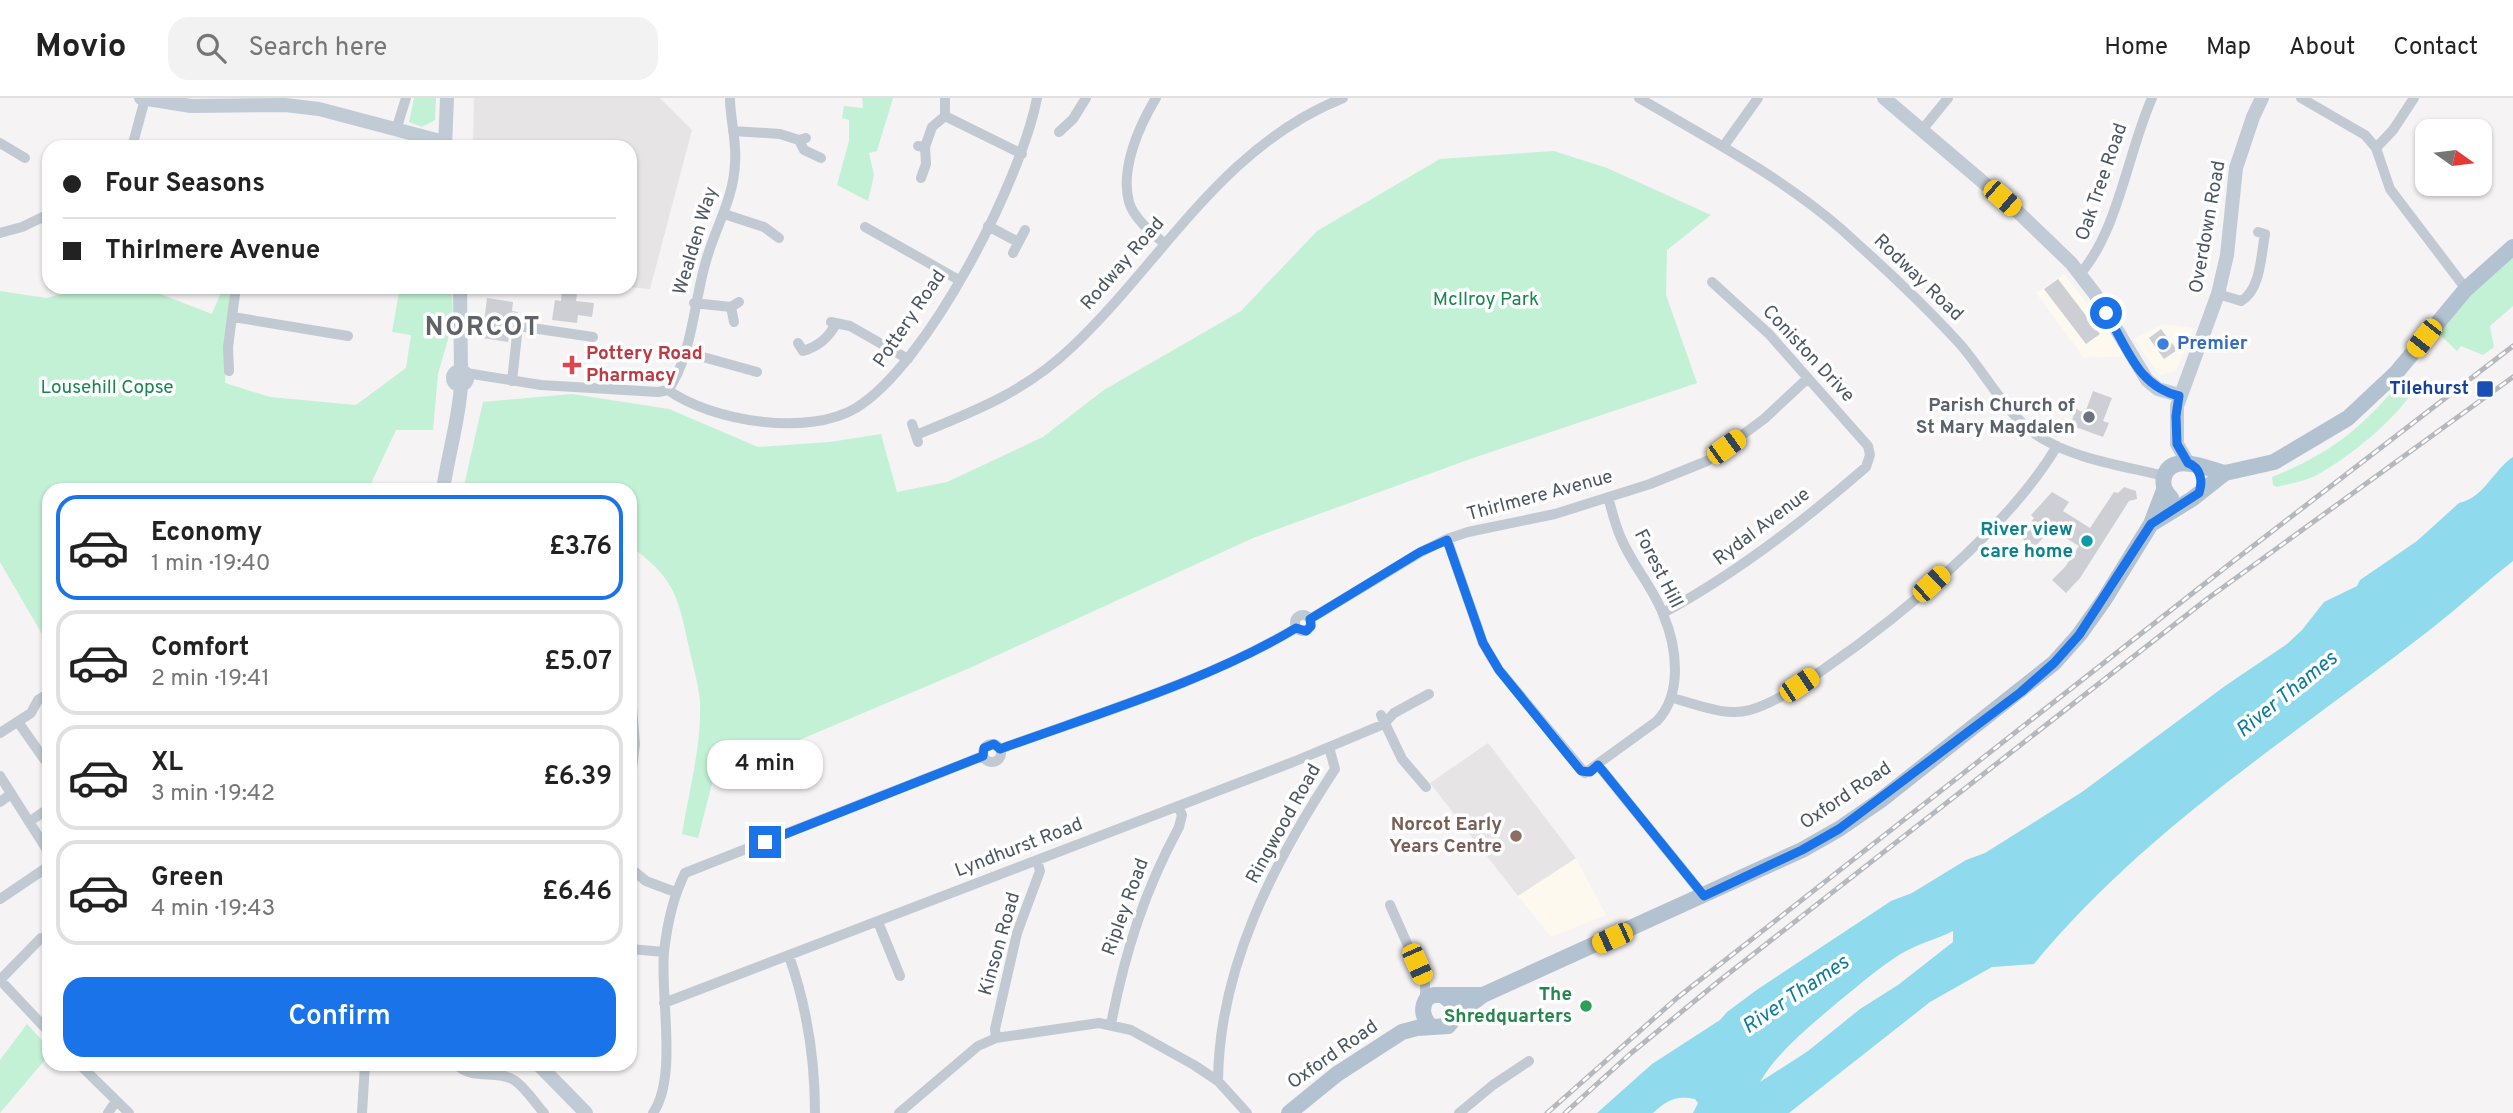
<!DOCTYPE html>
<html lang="en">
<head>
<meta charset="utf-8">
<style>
  body { margin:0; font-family:Overpass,sans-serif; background:#f2f2f2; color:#222; height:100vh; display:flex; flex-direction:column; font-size:26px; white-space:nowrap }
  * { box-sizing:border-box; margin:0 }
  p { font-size:23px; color:#767676 }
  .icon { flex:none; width:38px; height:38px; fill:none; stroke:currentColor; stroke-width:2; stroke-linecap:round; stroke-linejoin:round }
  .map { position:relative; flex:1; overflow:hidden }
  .side { position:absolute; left:42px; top:385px; width:595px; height:588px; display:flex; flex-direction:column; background:#fff; border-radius:21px; box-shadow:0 2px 5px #0004 }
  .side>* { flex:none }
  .hud { position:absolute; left:42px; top:42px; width:595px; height:154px; border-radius:21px; box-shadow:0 2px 5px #0004; display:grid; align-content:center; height:154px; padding:0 21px; background:#fff }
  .needle { width:46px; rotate:104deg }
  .tools { position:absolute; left:2415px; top:21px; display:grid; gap:14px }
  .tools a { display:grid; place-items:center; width:77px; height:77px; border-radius:14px; background:#fff; box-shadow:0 2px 5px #0004; font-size:35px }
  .end { position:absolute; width:32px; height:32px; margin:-16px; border:9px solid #1a73e8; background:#fff; box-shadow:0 0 0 4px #fff }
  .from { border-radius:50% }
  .bubble { position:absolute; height:49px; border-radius:21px; background:#fff; box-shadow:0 2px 5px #0004; font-size:23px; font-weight:600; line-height:49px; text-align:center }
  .car { position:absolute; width:21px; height:42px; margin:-21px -10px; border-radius:9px; box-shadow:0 0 5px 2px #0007; background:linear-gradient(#f5c518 24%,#345 0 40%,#f5c518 0 76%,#345 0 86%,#f5c518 0) }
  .hud b { display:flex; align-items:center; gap:24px; height:66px; font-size:26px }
  .hud b+b { border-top:2px solid #e0e0e0 }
  .hud i { width:18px; height:18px; background:#222 }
  ul { padding:12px 0 0; list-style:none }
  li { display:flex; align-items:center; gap:21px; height:105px; margin:0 14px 10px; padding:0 7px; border:4px solid #e0e0e0; border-radius:21px }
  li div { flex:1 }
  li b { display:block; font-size:26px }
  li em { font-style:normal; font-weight:600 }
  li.on { border-color:#1a73e8 }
  li>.icon { width:63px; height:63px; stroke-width:1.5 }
  .button { display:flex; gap:14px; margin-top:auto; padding:14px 21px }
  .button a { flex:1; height:80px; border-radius:21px; background:#1a73e8; color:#fff; font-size:28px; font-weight:600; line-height:80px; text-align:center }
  header { display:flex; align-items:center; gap:42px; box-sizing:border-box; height:98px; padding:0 35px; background:#fff; border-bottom:2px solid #e0e0e0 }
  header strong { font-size:33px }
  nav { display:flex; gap:38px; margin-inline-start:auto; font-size:24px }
  .search { width:490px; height:63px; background:#f2f2f2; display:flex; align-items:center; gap:18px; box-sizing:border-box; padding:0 24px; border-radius:21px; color:#767676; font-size:26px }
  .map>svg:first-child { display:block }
</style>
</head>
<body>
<header>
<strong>Movio</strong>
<div class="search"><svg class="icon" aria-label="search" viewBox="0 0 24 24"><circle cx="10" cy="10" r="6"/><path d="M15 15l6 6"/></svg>Search here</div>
<nav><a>Home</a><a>Map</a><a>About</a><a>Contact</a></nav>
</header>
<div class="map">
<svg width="2513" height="1015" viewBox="0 0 2513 1015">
  <rect width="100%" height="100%" fill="#f5f3f3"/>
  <path fill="#fdf9ef" d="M 2064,176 L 2129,258 L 2084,260 L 2036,195 Z
    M 2163,226 L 2194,230 L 2176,273 L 2159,277 L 2134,241 Z
    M 1576,760 L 1606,817 L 1551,839 L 1518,798 Z"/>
  <path fill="#e6e4e5" d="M 474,0 L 660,0 L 692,32 L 650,191 L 626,189 L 630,189 L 630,49 L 473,49 Z
    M 1488,645 L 1576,760 L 1518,798 L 1430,685 Z"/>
  <path fill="#c3f1d5" d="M 414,0 L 436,0 L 435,22 L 422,29 L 409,24 Z
    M 862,0 L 893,0 L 877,53 L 869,55 L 874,77 L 868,103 L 837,87 L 849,43 L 849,22 L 842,20 L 844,8 L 863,10 Z
    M 1554,53 L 1607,70 L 1711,117 L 1667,152 L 1666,197 L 1697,285 L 1473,360 L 1253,440 L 965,572 L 714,678 L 698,740 L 682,736 C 689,693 702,646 700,603 C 698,584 692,564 688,545 C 678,496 672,478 630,448 L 630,392 L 463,392 L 483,304 L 572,296 L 669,311 L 758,349 L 830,344 L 881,336 L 897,394 L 947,384 L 1043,339 L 1104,292 L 1241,213 L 1317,133 L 1440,61 Z
    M 2513,157 L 2513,208 L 2490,228 L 2494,249 L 2483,257 L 2461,248 L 2457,253 L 2438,235 L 2474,187 Z
    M 90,189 L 142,189 L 212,216 L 223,189 L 236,189 L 226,248 L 225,285 L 270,299 L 356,307 L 406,270 L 411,237 L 392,234 L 400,189 L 452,189 L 453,224 L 438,276 L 433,332 L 396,332 L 368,392 L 285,392 L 274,387 L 204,392 L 49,392 L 49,548 L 0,464 L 0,193 L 46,200 Z
    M 2403,280 L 2417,287 C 2397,321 2350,359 2315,378 C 2304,383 2289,386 2277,389 L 2273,387 L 2272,379 C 2330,356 2364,329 2403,280 Z
    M 27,926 L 49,950 L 49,957 L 0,1015 L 0,962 Z"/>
  <path fill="#90daee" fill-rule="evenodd" d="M 2513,359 L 2513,463 C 2485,485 2459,509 2431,531 C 2295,637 2145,731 2034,866 L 1992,869 L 1930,904 L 1789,1015 L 1693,1015 L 1698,1005 L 1695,1001 C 1676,997 1667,1002 1653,1015 L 1597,1015 L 1652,966 L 1720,922 L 1727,914 L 1758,891 L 1891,803 L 1912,795 L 1966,762 L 1985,755 L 2082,694 L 2225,588 L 2287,546 L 2302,532 L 2324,504 L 2357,488 L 2360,482 L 2417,443 L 2459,405 C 2484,400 2493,372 2513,359 ZM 1953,833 L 1953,844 L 1898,887 L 1860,911 L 1808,953 L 1760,984 C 1779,952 1809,929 1838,904 C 1858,888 1877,871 1899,857 C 1916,846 1935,842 1953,833 Z"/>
  <path fill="#cdcfd5" d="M 2058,181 L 2100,236 L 2086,246 L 2044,191 Z
    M 562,189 L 578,190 L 576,203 L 594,205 L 592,219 L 578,217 L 577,225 L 552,222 L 555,202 L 561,203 Z
    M 487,200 L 513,204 L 512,213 L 518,214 L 517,221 L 511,227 L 508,244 L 482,240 Z
    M 2161,231 L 2177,252 L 2164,261 L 2149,240 Z
    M 2093,293 L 2112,300 L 2103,323 L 2109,325 L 2103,339 L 2070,327 L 2076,311 L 2085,315 Z
    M 2124,389 L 2136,393 L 2137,401 L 2129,403 L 2080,480 L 2066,495 L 2052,482 L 2065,469 L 2079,448 L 2051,431 L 2033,451 L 2020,438 L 2034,420 L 2031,417 L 2052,394 L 2069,404 L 2063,413 L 2090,430 L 2114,394 L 2118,395 Z"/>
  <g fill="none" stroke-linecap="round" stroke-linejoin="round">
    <path stroke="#c1cad2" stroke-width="10" d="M 945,0 L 945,18
      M 1156,0 C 1139,28 1120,71 1129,104 C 1133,119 1152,136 1164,145
      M 1639,0 C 1707,40 1780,78 1840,130 C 1881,167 1922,204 1959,245 C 1986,275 2006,319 2043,341 C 2079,362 2124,368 2164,378
      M 2301,0 L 2365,37 L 2376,50 L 2390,91 L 2466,191
      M 396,32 L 406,0
      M 1922,32 L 1948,0
      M 733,33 L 780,36 L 799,42
      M 1059,34 L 1073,21 L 1086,0
      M 806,40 L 799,42 L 804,52 L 821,60
      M 0,45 L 25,60
      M 918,48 L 925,49 L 926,66 L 921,80
      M 132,49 L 145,1
      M 925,49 L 932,29 L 945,18 L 1022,56
      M 1723,49 L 1758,0
      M 2376,50 L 2393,32 L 2414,0
      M 724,116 L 764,129 L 779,140
      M 988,128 L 1018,144
      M 865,129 L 959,182
      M 0,135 L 22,129 L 49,116
      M 1013,155 L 1025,132
      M 2080,176 C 2118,133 2128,54 2152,0
      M 2218,196 L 2241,203 C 2261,192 2261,156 2265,136 L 2258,134
      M 694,205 L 731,209
      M 233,219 L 348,238
      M 734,224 L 731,209 L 739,204
      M 831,224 L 850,228 L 908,261
      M 798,245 L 803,253 C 819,248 828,240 836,226
      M 685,254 L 757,274
      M 229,273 L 228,249 L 236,189
      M 466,275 L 541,287 L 658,294 L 668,292 C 711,323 808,339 856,310 C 928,266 1021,83 1037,0
      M 512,283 L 518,228 L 593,239
      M 668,292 C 692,259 694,203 706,163 C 715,130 734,100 735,65 C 737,43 730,21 730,0
      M 912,326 L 918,344
      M 916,337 C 975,313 1025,294 1072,249 C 1162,164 1222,48 1343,0
      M 1447,441 L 1483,545 L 1499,572 L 1585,675 L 1657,623 C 1683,595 1677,549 1663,516 C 1653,489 1632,467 1621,440 C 1615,427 1612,413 1608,399
      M 1663,515 C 1737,475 1803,424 1866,369 L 1870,357 L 1868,348 L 1769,236 L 1712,184
      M1295 525a8 8 0 1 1 16 0a8 8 0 1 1-16 0Z
      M 1310,521 L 1421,454 L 1447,441 L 1468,434 L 1555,416 L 1650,386 L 1707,363 L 1764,321 L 1808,280
      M 630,586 L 635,646 L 630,687
      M 1672,600 C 1697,606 1724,619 1750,612 C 1777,604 1800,587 1824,571 C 1901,518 2009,429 2057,348
      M 1381,617 L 1402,661 L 1426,689
      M 18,624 L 49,668
      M 0,635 L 31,615 L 38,602 L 49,595
      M983 655a9 9 0 1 1 18 0a9 9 0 1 1-18 0Z
      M 1000,651 C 1096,616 1210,582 1296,530
      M 1598,667 L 1704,798
      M 0,678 L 49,755
      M 0,704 L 11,696
      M 29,724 L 49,710
      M 630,770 L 646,783 L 675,794
      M 0,801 L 49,768
      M 1390,807 L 1425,886 L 1425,903
      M 878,824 L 900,878
      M 41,840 L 0,882 L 49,934
      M 630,851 L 664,854
      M 789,858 C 807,909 815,961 815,1015
      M 664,905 L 1293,664 L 1384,626 L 1394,615 L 1429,596
      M 1111,926 C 1125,854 1144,794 1179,729 L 1182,717 L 1178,708
      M 996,940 L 995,931 L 1017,835 L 1040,773 L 1037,762
      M 79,966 L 129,1015
      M 456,966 C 471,983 496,971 514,982 C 525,989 535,1005 544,1015
      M 1218,983 C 1219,869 1274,764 1335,671 L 1329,649
      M 108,1015 L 116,1003
      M 362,1015 L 365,966
      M 653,1015 C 678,979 660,899 664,854 C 667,827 673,799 685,775 L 983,658
      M 899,1015 L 978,948 L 996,940 L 1099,925 L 1131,932 L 1194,967 L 1218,983 L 1247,1015
      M 1459,1015 L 1493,987 L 1529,963"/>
    <path stroke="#c1cbd6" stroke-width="14" d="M 141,0 L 191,8 L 285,7 L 319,11 L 444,44
      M 1884,0 L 2017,113 L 2071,165 L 2095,196 L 2147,282 L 2158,291 L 2179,297
      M 445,49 L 447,0
      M 460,189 L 461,272
      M453 280a7 7 0 1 1 14 0a7 7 0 1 1-14 0Z
      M 2188,365 L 2177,346 L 2177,308 L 2218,196 L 2227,157 L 2236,70 L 2253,19 L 2262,0
      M 443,392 C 448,357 459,322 461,287
      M 538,966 L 586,1015"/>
    <path stroke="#b3c2d1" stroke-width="16" d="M 2171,400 C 2165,394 2162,388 2164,379 C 2171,353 2208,371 2225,375
      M 2153,425 L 2192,401 L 2225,375 L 2274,364 L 2348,320 L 2396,275 L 2466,191 L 2513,149
      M 1454,919 L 1483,897 L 1802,752 L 1839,731 L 1881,702 L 2054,565 L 2079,537 L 2104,502 L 2151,426 L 2164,392
      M 1431,929 C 1423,920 1420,911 1427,900 L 1434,897 L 1483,897
      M 1289,1015 L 1337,976 L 1402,934 L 1417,930 L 1448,928 C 1458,918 1456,906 1445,899"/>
    <defs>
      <path id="rail" d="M 1547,1015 L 1677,900 L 2231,465 L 2513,248
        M 1565,1015 L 1630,956 L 1719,883 L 2207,501 L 2513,279"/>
    </defs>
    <use href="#rail" stroke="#b5b8bd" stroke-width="5"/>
    <use href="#rail" stroke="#fff" stroke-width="2.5" stroke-dasharray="8" stroke-linecap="butt"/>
  </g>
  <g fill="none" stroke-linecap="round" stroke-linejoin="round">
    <path stroke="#1a73e8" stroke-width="9" d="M 765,744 L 983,658 L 984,650 L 994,646 L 1000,651 C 1096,616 1210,582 1296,530 L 1306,533 L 1311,528 L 1310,521 L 1420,454 L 1447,442 L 1483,545 L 1499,572 L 1581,673 L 1590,674 L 1598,667 L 1704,798 L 1802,752 L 1839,731 L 2021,594 L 2054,565 L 2079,537 L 2151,426 L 2199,395 C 2203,383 2201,370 2188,365 L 2177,346 L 2176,318 L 2179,298 C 2137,288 2128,250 2106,215"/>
  </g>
  <circle fill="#3f7fe0" stroke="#fff" stroke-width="2.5" cx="2163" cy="246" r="7"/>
  <path fill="#e0444e" stroke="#fff" stroke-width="2.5" d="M568.5 256.5h7v7h7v7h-7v7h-7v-7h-7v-7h7z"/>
  <rect fill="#1a4fb4" stroke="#fff" stroke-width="2.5" x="2476" y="282" width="18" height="18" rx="3.5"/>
  <circle fill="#6b7280" stroke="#fff" stroke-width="2.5" cx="2089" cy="319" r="7"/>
  <circle fill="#0f9aa8" stroke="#fff" stroke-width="2.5" cx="2087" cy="443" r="7"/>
  <circle fill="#8d6e63" stroke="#fff" stroke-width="2.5" cx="1516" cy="738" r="7"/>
  <circle fill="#2e9e5b" stroke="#fff" stroke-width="2.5" cx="1586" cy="908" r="7"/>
  <g text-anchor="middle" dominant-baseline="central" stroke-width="7" stroke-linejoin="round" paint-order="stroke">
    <g font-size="19" fill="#4a5661" stroke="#fff">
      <text transform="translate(2102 84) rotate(-71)">Oak Tree Road</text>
      <text transform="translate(2208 129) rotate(-80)">Overdown Road</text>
      <text transform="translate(696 143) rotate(-73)">Wealden Way</text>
      <text transform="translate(1123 166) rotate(-49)">Rodway Road</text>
      <text transform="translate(1918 180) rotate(44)">Rodway Road</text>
      <text transform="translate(910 221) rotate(-56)">Pottery Road</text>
      <text transform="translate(1808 256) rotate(47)">Coniston Drive</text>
      <text transform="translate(1540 398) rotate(-15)">Thirlmere Avenue</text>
      <text transform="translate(1762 429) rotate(-37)">Rydal Avenue</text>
      <text transform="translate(1658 471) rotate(63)">Forest Hill</text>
      <text transform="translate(1846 698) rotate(-34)">Oxford Road</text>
      <text transform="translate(1284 726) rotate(-61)">Ringwood Road</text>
      <text transform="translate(1019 750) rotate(-21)">Lyndhurst Road</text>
      <text transform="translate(1126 809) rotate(-70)">Ripley Road</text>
      <text transform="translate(1000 846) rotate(-74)">Kinson Road</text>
      <text transform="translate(1333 957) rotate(-35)">Oxford Road</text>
    </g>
    <g font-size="19" fill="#17864f" stroke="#fff">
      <text x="1486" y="202">McIlroy Park</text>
      <text x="107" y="290">Lousehill Copse</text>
    </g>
    <g font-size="19" font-weight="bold" fill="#366cbe" stroke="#fff" text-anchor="start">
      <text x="2177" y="246">Premier</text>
    </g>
    <g font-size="19" font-weight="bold" fill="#be3a42" stroke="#fff" text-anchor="start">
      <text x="586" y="256">Pottery Road<tspan x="586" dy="22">Pharmacy</tspan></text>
    </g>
    <g font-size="19" font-weight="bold" fill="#164399" stroke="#fff" text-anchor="end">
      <text x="2469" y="291">Tilehurst</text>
    </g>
    <g font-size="19" font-weight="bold" fill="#5b616d" stroke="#fff" text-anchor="end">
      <text x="2075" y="308">Parish Church of<tspan x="2075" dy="22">St Mary Magdalen</tspan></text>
    </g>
    <g font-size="19" font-weight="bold" fill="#0d838f" stroke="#fff" text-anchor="end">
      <text x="2073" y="432">River view<tspan x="2073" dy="22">care home</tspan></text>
    </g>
    <g font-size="19" font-weight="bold" fill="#785e54" stroke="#fff" text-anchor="end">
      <text x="1502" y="727">Norcot Early<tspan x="1502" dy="22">Years Centre</tspan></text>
    </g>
    <g font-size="19" font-weight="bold" fill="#27864d" stroke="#fff" text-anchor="end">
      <text x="1572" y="897">The<tspan x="1572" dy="22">Shredquarters</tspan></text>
    </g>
    <g font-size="21" font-style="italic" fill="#0c7c9b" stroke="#fff">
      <text transform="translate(2287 597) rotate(-39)">River Thames</text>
      <text transform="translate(1796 897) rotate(-34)">River Thames</text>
    </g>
    <g font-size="26" font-weight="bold" letter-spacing="2" fill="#5f6368" stroke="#fff">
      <text x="483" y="230">NORCOT</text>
    </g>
  </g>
</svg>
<div class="tools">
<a><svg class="needle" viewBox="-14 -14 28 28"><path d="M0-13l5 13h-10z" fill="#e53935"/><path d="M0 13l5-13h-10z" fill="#767676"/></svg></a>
</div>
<i class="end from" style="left:2106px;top:215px"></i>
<i class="end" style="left:765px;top:744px"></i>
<div class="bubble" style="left:707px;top:642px;width:116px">4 min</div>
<i class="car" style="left:2002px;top:100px;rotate:131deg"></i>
<i class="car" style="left:2424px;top:240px;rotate:218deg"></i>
<i class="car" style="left:1726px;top:349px;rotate:54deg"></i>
<i class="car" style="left:1931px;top:486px;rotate:47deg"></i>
<i class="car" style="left:1799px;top:587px;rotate:56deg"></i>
<i class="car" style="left:1612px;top:840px;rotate:246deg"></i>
<i class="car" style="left:1417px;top:866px;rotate:156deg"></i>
<div class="hud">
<b><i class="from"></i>Four Seasons</b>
<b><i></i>Thirlmere Avenue</b>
</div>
<section class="side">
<ul>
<li class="on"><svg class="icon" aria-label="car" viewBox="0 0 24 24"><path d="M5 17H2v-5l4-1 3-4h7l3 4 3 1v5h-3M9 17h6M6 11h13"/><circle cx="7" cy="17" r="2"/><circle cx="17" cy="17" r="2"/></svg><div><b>Economy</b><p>1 min · 19:40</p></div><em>£3.76</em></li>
<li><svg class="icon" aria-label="car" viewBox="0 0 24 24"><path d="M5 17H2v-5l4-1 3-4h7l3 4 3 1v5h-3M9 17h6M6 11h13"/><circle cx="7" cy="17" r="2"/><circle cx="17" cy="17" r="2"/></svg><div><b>Comfort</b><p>2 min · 19:41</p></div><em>£5.07</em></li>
<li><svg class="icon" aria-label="car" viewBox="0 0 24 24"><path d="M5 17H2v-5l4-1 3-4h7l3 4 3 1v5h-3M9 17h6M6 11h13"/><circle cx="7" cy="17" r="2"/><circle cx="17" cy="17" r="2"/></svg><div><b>XL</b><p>3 min · 19:42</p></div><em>£6.39</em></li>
<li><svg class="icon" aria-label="car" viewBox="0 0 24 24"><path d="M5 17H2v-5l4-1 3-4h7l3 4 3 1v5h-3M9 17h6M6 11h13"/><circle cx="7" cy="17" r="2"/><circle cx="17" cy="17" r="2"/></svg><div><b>Green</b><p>4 min · 19:43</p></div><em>£6.46</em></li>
</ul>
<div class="button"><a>Confirm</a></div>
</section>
</div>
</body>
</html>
